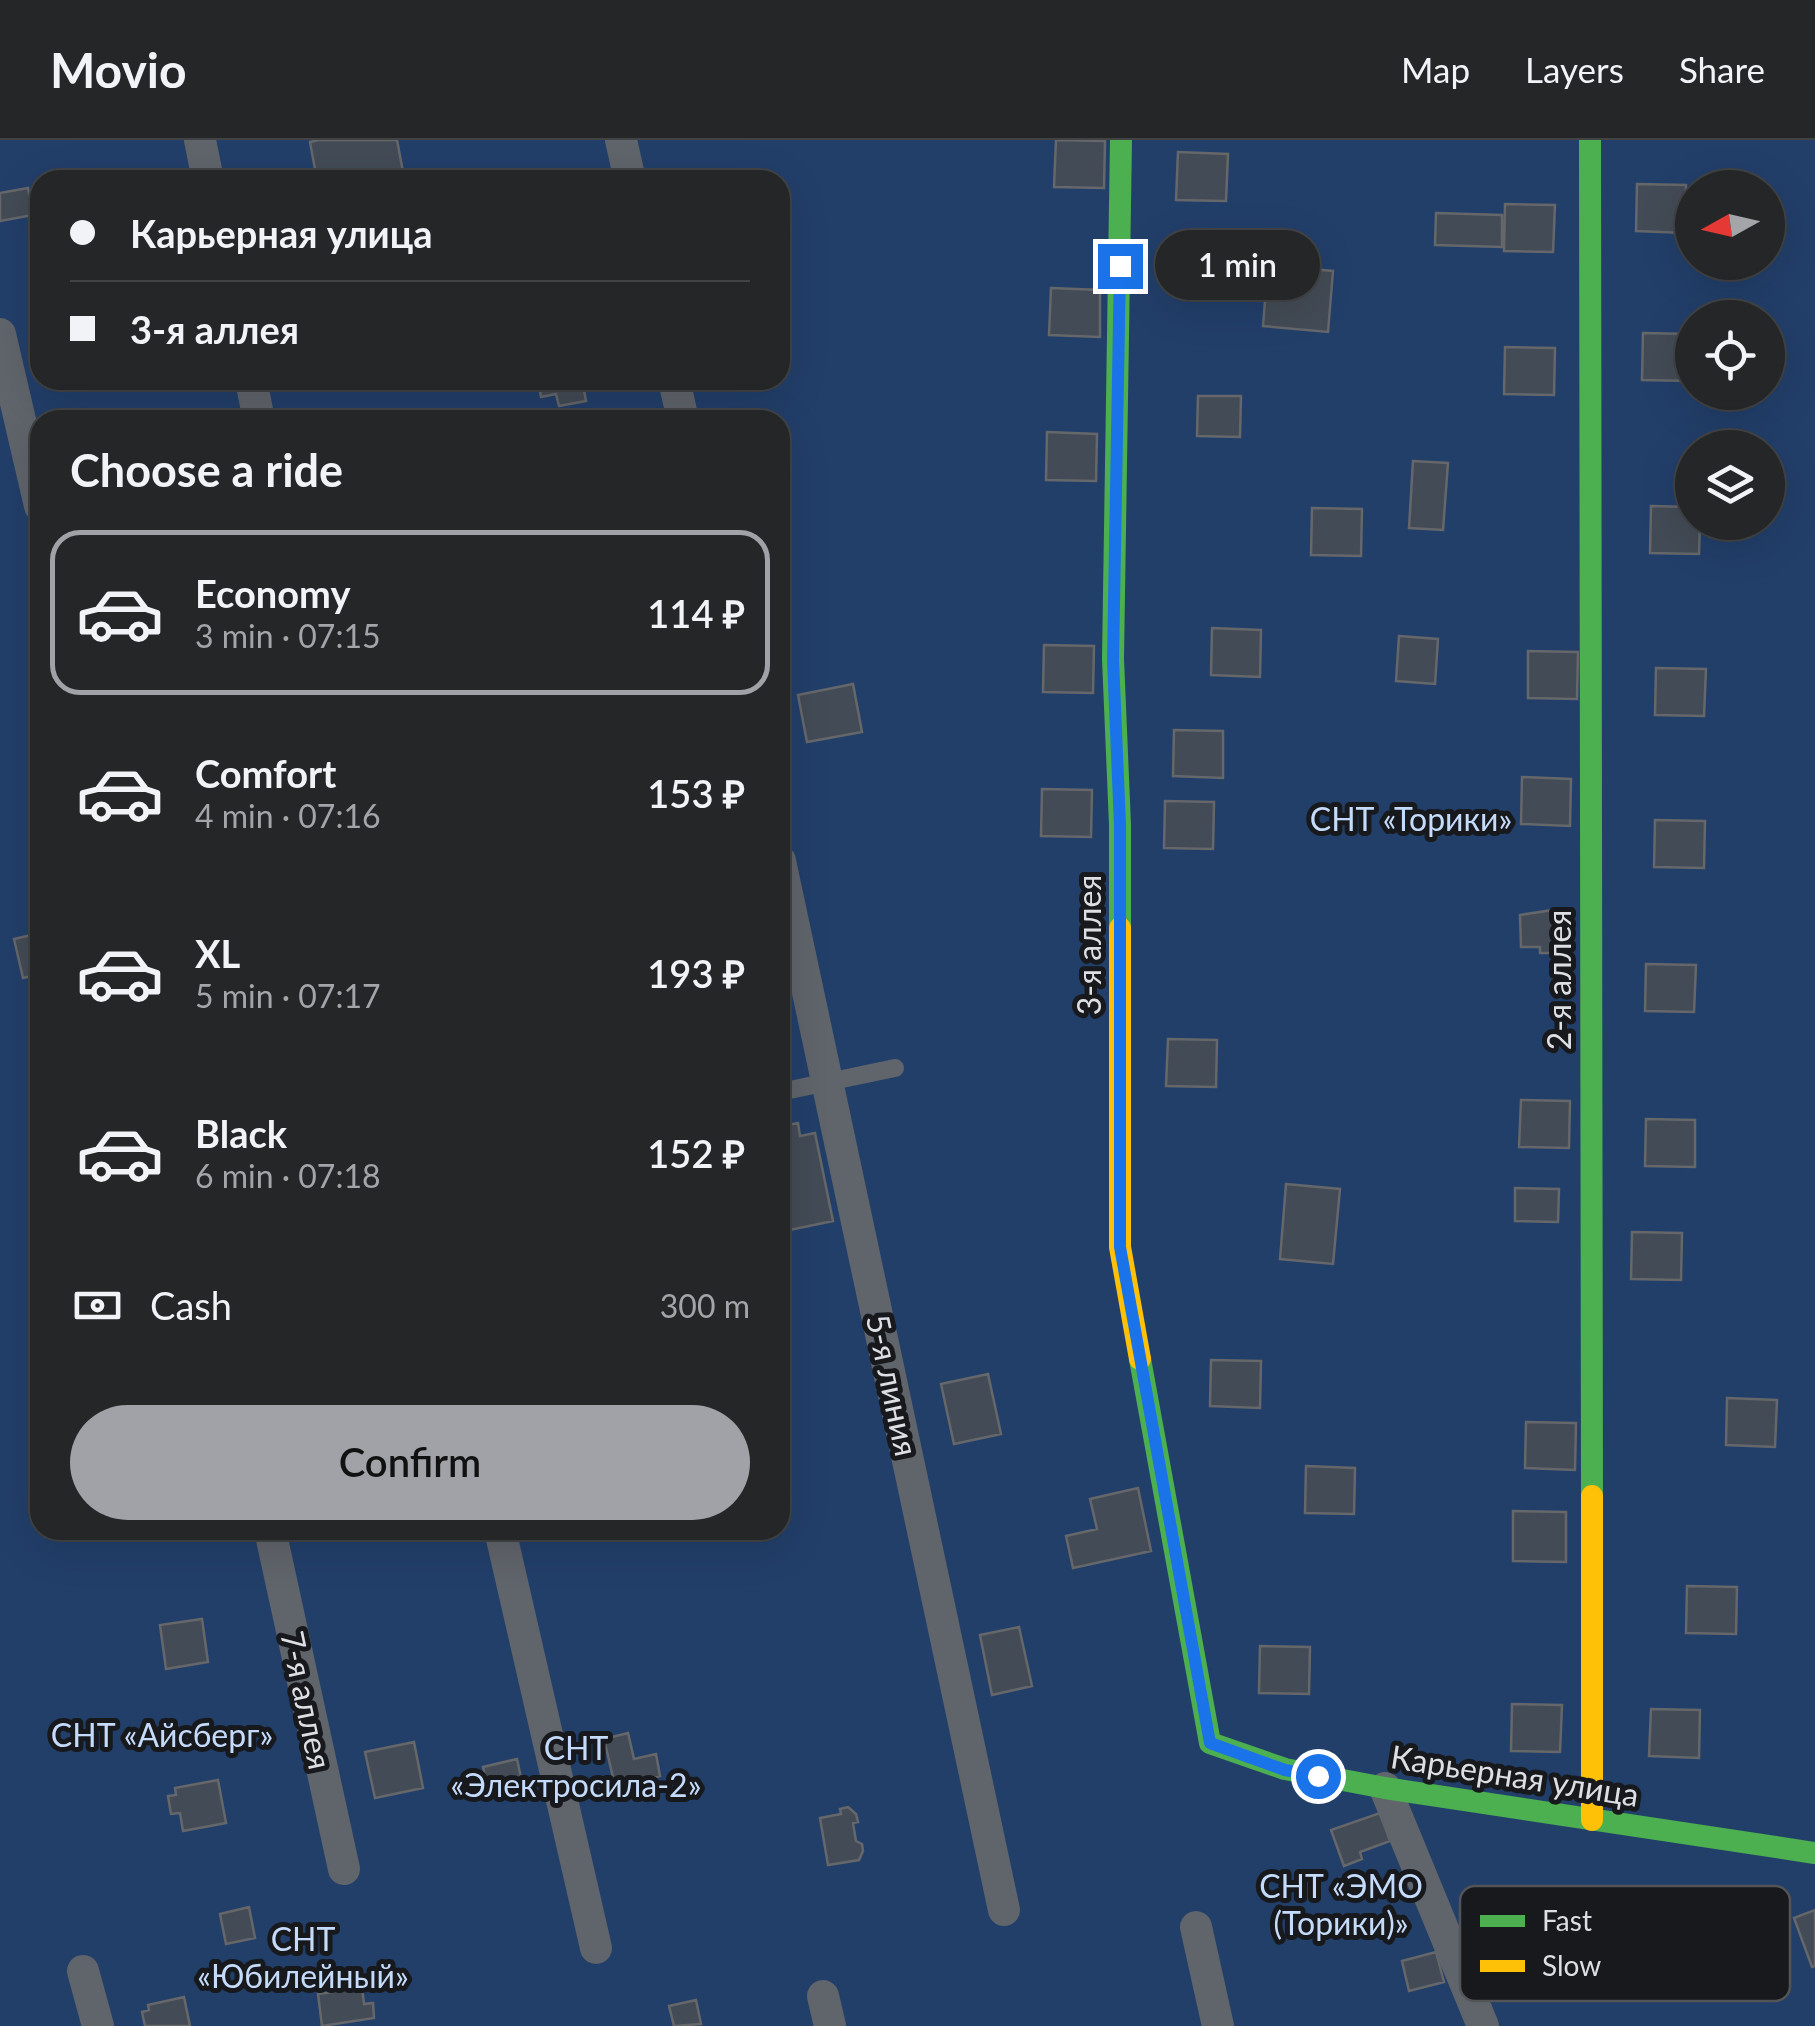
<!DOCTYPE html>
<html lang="en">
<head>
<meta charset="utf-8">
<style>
  body { margin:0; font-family:Lato,sans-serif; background:#2c2e30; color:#f1f3f6; height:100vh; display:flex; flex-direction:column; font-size:38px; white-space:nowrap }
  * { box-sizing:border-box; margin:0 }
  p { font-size:32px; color:#a3a5a8 }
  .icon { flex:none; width:55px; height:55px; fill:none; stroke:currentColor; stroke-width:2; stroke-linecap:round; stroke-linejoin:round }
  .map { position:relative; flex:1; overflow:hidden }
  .panel { position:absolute; left:30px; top:270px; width:760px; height:1130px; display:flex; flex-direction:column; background:#242628; border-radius:30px; box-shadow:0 10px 40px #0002,0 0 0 2px #414345 }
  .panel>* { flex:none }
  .guide { position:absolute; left:30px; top:30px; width:760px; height:220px; border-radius:30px; box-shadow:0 10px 40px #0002,0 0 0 2px #414345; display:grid; align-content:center; height:220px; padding:0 40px; background:#242628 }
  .needle { width:65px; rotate:262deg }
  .tools { position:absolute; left:1675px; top:30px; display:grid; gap:20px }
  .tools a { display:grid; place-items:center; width:110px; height:110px; border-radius:50%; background:#242628; box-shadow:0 10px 40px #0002,0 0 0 2px #414345; font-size:50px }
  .end { position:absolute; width:45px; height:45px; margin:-22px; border:12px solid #1a73e8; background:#fff; box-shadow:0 0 0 5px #fff }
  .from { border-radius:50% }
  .bubble { position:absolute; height:70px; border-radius:35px; background:#242628; box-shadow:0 10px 40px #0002,0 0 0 2px #414345; font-size:32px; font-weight:600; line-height:70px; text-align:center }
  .guide b { display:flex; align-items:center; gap:35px; height:95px; font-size:38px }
  .guide b+b { border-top:2px solid #414345 }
  .guide i { width:25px; height:25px; background:#f1f3f6 }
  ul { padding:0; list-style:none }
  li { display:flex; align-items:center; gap:30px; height:165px; margin:0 20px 15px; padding:0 20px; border:5px solid transparent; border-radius:30px }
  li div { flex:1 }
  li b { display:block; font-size:38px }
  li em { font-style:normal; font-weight:600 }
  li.active { border-color:#a0a2a7 }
  li>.icon { width:90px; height:90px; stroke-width:1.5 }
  h2 { padding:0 40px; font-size:45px; line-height:120px }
  .pay { display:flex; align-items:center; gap:25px; height:110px; padding:0 40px; font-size:38px }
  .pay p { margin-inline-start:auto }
  .cta { display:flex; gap:20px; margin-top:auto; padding:20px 40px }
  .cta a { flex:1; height:115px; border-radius:60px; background:#a0a2a7; color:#111; font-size:40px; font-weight:600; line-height:115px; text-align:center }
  header { display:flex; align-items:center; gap:60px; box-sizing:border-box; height:140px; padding:0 50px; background:#242628; border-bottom:2px solid #414345 }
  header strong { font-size:48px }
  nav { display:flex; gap:55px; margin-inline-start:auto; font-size:35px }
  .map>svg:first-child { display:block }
</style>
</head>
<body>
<header>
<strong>Movio</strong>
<nav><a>Map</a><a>Layers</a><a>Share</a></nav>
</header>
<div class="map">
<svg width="1815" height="1886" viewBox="0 0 1815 1886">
  <rect width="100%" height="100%" fill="#303235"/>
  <path fill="#223f6a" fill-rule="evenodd" d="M 0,0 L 1815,0 L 1815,1886 L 0,1886 ZM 40,40 L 780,40 L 780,240 L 40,240 ZM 1692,48 L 1768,48 L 1768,122 L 1692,122 ZM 1692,178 L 1768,178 L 1768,252 L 1692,252 ZM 40,280 L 780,280 L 780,1390 L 40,1390 ZM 1692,308 L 1768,308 L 1768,382 L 1692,382 Z"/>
  <path fill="#434b56" stroke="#65676a" stroke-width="2.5" d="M 318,0 L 397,0 L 404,37 L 388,40 L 317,40 L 310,2 Z
    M 1056,0 L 1105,1 L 1104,48 L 1054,47 Z
    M 1178,12 L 1228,14 L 1226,61 L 1176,60 Z
    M 720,31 L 722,40 L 683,40 L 683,38 Z
    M 1637,44 L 1686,45 L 1685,93 L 1636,91 Z
    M 28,48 L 33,75 L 0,81 L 0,53 Z
    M 1505,64 L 1555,65 L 1553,112 L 1504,111 Z
    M 1436,73 L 1502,75 L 1502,107 L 1435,105 Z
    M 1276,126 L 1333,131 L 1328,192 L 1263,186 L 1267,136 Z
    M 1051,148 L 1100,150 L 1100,197 L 1049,195 Z
    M 1643,193 L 1692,194 L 1692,241 L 1642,240 Z
    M 1505,207 L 1555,208 L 1554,255 L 1504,254 Z
    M 538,240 L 582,240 L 586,261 L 559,266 L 556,254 L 541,257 Z
    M 1198,256 L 1241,256 L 1240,297 L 1197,296 Z
    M 1047,292 L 1097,294 L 1096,341 L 1046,340 Z
    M 1413,321 L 1448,323 L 1443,390 L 1409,388 Z
    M 1651,366 L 1692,367 L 1692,382 L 1700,382 L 1699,414 L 1650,413 Z
    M 1312,368 L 1362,369 L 1361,416 L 1311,415 Z
    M 1212,488 L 1261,490 L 1260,537 L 1211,535 Z
    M 1399,496 L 1438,499 L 1435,544 L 1396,541 Z
    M 1044,505 L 1094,506 L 1093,553 L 1043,552 Z
    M 1528,511 L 1578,512 L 1577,559 L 1528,558 Z
    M 1656,528 L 1706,529 L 1704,576 L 1655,575 Z
    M 853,544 L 862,592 L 807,602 L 798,555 Z
    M 1174,590 L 1223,591 L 1223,638 L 1173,636 Z
    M 1522,637 L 1571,639 L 1570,686 L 1521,684 Z
    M 1042,649 L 1092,650 L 1091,697 L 1041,696 Z
    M 1165,661 L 1214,662 L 1213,709 L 1164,708 Z
    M 1655,680 L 1705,681 L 1704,728 L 1654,727 Z
    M 1559,769 L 1559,784 L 1563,784 L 1563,813 L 1540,813 L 1540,807 L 1521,807 L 1520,775 Z
    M 40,793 L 40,834 L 23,838 L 14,799 Z
    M 1646,824 L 1696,825 L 1694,872 L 1645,871 Z
    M 1168,899 L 1217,900 L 1216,947 L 1166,946 Z
    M 1521,960 L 1570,961 L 1569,1008 L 1519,1007 Z
    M 1646,979 L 1695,980 L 1695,1027 L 1645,1026 Z
    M 798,983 L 800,996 L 815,993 L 833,1081 L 780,1092 L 780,1000 L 786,999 L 783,986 Z
    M 1286,1044 L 1340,1049 L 1333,1124 L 1280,1119 Z
    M 1515,1048 L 1559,1049 L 1558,1082 L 1515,1081 Z
    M 1632,1092 L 1682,1093 L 1681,1140 L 1631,1139 Z
    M 1211,1220 L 1261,1221 L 1260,1268 L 1210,1266 Z
    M 988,1234 L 1001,1294 L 954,1304 L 941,1244 Z
    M 1727,1258 L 1777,1260 L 1775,1307 L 1726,1305 Z
    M 1526,1282 L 1576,1283 L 1575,1330 L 1525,1328 Z
    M 1306,1326 L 1355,1328 L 1354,1374 L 1305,1373 Z
    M 1138,1348 L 1151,1411 L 1073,1428 L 1066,1396 L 1097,1389 L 1090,1359 Z
    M 1513,1371 L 1566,1372 L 1566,1422 L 1513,1421 Z
    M 1687,1446 L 1737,1447 L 1736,1494 L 1686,1493 Z
    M 202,1479 L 208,1522 L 166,1529 L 160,1485 Z
    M 1019,1487 L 1032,1546 L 992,1555 L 980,1495 Z
    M 1260,1506 L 1310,1507 L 1309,1554 L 1259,1553 Z
    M 1512,1564 L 1562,1565 L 1560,1612 L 1511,1611 Z
    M 1651,1569 L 1700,1570 L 1699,1618 L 1649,1616 Z
    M 628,1593 L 634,1619 L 656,1614 L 660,1636 L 652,1638 L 655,1648 L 643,1650 L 640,1641 L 615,1646 L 604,1599 Z
    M 414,1602 L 423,1648 L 375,1658 L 365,1612 Z
    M 517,1619 L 523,1647 L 489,1654 L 483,1627 Z
    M 218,1640 L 226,1683 L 183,1691 L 180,1673 L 171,1674 L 168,1656 L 176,1655 L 175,1648 Z
    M 848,1667 L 856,1674 L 858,1682 L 853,1683 L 856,1701 L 862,1704 L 863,1711 L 859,1720 L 828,1725 L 820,1678 L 841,1674 L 840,1669 Z
    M 1380,1673 L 1390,1701 L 1360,1712 L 1362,1719 L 1344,1726 L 1331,1690 Z
    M 249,1767 L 255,1798 L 226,1804 L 220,1774 Z
    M 1815,1770 L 1815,1826 L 1812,1827 L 1794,1778 Z
    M 1436,1812 L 1444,1842 L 1409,1851 L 1402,1821 Z
    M 362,1848 L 364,1864 L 373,1863 L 374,1878 L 322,1886 L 318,1854 Z
    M 184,1857 L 190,1886 L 145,1886 L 142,1872 L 149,1870 L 148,1865 Z
    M 696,1860 L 701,1884 L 674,1886 L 669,1866 Z"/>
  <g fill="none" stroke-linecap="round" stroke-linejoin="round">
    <path stroke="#60646b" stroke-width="18" d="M 780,952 L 895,928"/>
    <path stroke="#60646b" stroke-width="32" d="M 200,0 L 208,40
      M 621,0 L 630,40
      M 0,194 L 40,366
      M 251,240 L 259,280
      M 674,240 L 683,280
      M 780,721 L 1004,1770
      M 270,1390 L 344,1729
      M 500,1390 L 596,1808
      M 1385,1648 L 1483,1886
      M 1196,1787 L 1218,1886
      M 83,1831 L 98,1886
      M 823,1856 L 830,1886"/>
    <path stroke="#4caf50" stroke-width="22" d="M 1590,0 L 1592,1356
      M 1120,788 L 1120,685 L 1113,519 L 1121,0
      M 1140,1219 L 1210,1603 L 1285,1629 L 1385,1648 L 1815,1713"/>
    <path stroke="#ffc107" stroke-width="22" d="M 1120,788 L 1120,1107 L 1140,1219
      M 1592,1356 L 1592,1680"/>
  </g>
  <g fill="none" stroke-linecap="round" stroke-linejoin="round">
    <path stroke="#1a73e8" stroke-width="12" d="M 1120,126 L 1113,520 L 1120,685 L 1120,1107 L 1210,1603 L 1285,1630 L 1318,1636"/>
  </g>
  <g text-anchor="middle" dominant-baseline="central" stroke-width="10" stroke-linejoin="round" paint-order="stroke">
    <g font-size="32" fill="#c5dbfb" stroke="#17191c">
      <text x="1411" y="678">СНТ «Торики»</text>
      <text x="162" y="1594">СНТ «Айсберг»</text>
      <text x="576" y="1607">СНТ<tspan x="576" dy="37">«Электросила-2»</tspan></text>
      <text x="1341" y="1745">СНТ «ЭМО<tspan x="1341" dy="37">(Торики)»</tspan></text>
      <text x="303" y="1798">СНТ<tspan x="303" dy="37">«Юбилейный»</tspan></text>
    </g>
    <g font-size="32" fill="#dcdfe4" stroke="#17191c">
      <text transform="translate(1088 805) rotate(-90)">3-я аллея</text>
      <text transform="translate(1558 840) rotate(-90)">2-я аллея</text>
      <text transform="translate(893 1245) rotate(78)">5-я линия</text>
      <text transform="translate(307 1560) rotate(78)">7-я аллея</text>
      <text transform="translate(1515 1635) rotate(9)">Карьерная улица</text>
    </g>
  </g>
  <rect x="1460" y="1746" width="330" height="115" rx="15" fill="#17191c" stroke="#525458" stroke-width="2.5"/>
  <rect x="1480" y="1775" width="45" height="12" fill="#4caf50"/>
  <rect x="1480" y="1820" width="45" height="12" fill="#ffc107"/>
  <g font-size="28" fill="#dcdfe4">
    <text x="1542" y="1791">Fast</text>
    <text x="1542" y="1836">Slow</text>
  </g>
</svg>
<div class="tools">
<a><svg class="needle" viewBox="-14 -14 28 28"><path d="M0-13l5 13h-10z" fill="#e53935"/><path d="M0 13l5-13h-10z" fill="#a3a5a8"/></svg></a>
<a><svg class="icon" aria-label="locate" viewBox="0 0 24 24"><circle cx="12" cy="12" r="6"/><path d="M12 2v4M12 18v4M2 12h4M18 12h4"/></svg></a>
<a><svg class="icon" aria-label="layers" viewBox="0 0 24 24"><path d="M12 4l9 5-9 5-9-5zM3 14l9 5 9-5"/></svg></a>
</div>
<i class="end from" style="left:1318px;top:1636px"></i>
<i class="end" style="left:1120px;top:126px"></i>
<div class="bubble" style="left:1155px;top:90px;width:165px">1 min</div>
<div class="guide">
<b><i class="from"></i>Карьерная улица</b>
<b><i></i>3-я аллея</b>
</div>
<section class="panel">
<h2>Choose a ride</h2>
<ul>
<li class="active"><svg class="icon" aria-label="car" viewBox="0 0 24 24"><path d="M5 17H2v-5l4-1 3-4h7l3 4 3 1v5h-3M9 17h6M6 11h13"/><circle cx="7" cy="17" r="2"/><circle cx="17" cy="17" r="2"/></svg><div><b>Economy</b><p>3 min · 07:15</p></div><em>114 ₽</em></li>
<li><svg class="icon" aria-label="car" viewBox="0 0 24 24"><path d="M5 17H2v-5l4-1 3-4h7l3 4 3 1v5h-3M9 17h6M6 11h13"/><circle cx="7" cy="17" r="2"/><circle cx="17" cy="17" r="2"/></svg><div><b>Comfort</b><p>4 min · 07:16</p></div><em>153 ₽</em></li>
<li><svg class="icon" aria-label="car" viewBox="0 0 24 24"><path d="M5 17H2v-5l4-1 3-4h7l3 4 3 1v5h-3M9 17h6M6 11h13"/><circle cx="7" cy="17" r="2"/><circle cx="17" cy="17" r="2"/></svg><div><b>XL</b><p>5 min · 07:17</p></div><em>193 ₽</em></li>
<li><svg class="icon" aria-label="car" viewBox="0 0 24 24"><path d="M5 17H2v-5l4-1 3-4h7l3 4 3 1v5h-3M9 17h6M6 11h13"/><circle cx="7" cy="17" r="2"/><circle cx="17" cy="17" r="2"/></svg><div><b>Black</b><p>6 min · 07:18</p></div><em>152 ₽</em></li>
</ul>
<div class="pay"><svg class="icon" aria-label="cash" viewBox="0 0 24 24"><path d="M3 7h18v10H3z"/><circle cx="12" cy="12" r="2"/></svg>Cash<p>300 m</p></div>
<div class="cta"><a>Confirm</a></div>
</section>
</div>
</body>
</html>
